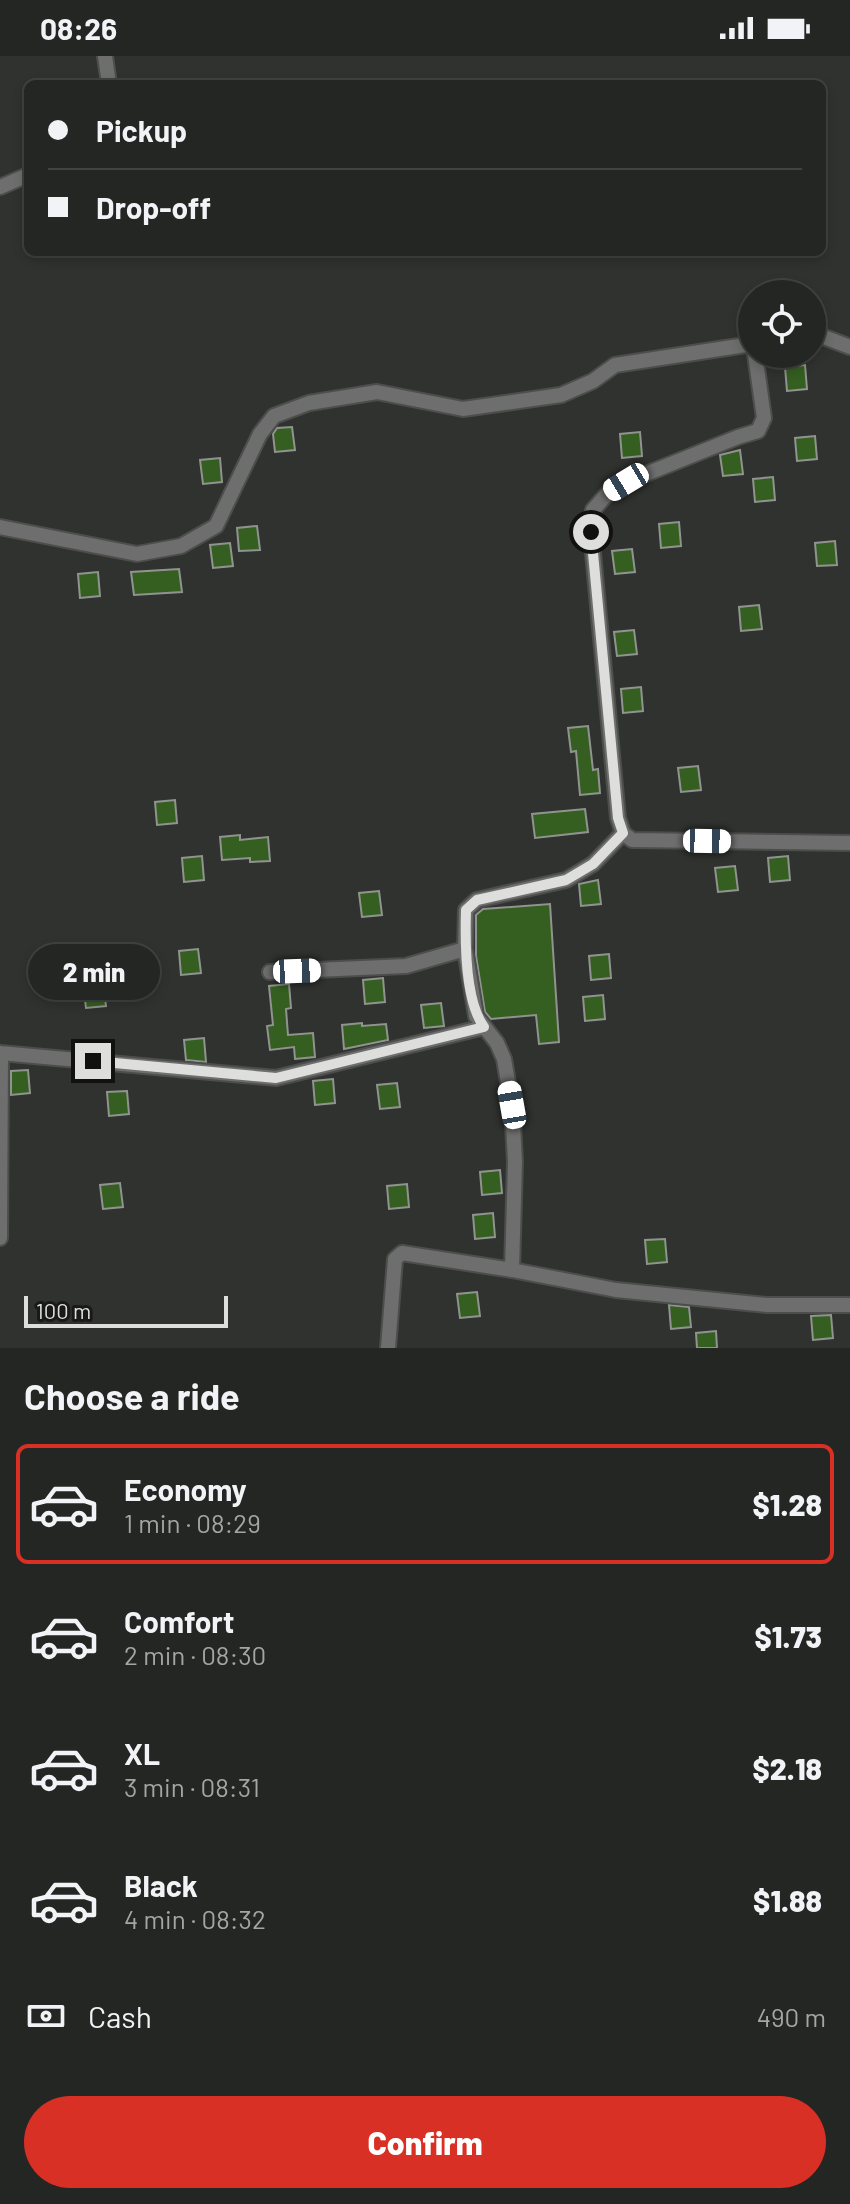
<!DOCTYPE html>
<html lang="en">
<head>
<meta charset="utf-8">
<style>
  body { margin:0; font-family:Barlow,sans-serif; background:#2c2e2b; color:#f1f3f6; height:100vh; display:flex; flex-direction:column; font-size:30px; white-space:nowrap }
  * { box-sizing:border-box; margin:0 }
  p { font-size:26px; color:#a3a5a6 }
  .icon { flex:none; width:44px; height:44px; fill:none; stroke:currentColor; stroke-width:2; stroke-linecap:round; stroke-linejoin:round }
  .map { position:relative; height:1292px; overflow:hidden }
  .panel { display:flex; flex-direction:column; background:#242623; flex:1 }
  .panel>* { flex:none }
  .guide { position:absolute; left:24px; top:24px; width:802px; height:176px; border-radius:12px; box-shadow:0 4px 12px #0003,0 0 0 2px #414341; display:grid; align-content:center; height:176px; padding:0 24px; background:#242623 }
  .tools { position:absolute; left:738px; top:224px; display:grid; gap:16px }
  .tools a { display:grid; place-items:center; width:88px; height:88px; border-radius:50%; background:#242623; box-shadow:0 4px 12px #0003,0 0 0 2px #414341; font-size:40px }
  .scale { position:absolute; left:24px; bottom:20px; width:204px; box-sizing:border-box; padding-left:8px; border:4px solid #dedfdd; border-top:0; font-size:22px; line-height:28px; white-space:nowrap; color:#dedfdd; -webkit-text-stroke:6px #191a18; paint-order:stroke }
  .end { position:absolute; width:36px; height:36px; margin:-18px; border:10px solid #dedfdd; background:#111; box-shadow:0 0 0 4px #111 }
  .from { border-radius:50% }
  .bubble { position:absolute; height:56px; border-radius:28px; background:#242623; box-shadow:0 4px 12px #0003,0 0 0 2px #414341; font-size:26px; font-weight:800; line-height:56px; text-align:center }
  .car { position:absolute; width:24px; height:48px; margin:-24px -12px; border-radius:10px; box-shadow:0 0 6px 2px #0007; background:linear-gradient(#fff 24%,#345 0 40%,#fff 0 76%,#345 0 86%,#fff 0) }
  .guide b { display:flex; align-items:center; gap:28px; height:76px; font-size:30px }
  .guide b+b { border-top:2px solid #414341 }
  .guide i { width:20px; height:20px; background:#f1f3f6 }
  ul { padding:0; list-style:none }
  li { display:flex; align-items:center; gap:24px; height:120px; margin:0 16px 12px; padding:0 8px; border:4px solid transparent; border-radius:12px }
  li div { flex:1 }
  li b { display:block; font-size:30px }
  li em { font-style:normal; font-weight:800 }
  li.active { border-color:#d93025 }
  li>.icon { width:72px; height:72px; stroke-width:1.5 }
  h2 { padding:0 24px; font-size:36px; line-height:96px }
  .pay { display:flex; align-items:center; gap:20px; height:88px; padding:0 24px; font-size:30px }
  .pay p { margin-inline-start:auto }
  .cta { display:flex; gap:16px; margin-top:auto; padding:16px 24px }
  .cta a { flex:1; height:92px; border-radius:48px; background:#d93025; color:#fff; font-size:32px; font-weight:800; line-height:92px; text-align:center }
  .status { display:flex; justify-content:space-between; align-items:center; height:56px; padding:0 40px; background:#242623; direction:ltr }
  .status svg { height:22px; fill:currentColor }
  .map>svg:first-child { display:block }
</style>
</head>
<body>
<div class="status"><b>08:26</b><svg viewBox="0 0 49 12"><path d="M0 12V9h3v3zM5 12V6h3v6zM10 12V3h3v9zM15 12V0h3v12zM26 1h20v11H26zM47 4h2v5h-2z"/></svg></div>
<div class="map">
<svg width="850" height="1292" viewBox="0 0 850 1292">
  <rect width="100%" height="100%" fill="#30322f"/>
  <path fill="#355e21" stroke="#919390" stroke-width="2" d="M 805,309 L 807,333 L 787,335 L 785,311 Z
    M 292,371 L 295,394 L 275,396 L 273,378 L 277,372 Z
    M 640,376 L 642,400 L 622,402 L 620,378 Z
    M 815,380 L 817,403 L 797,405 L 795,382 Z
    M 740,394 L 743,418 L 723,420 L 720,399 Z
    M 220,402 L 222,426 L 203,428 L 200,404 Z
    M 773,421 L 775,444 L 755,446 L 753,423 Z
    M 679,466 L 681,490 L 661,492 L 659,468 Z
    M 257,470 L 260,494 L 239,495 L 237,472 Z
    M 835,485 L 837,509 L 817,510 L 815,487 Z
    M 230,487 L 233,510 L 213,512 L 210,489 Z
    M 632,493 L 635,516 L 615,518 L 612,495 Z
    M 179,513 L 182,536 L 134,539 L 131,516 Z
    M 98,516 L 100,540 L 80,542 L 78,518 Z
    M 759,549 L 762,573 L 741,575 L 739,551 Z
    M 634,574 L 637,598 L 617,600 L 614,576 Z
    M 641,631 L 643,655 L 623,657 L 621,633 Z
    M 588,670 L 593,714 L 598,713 L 600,737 L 580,739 L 576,695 L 571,696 L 568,672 Z
    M 698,710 L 701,734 L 681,736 L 678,712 Z
    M 175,744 L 177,767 L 157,769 L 155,746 Z
    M 585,753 L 588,776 L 535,782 L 532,758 Z
    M 240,779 L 240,784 L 268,781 L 270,805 L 250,806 L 250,802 L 222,804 L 220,781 Z
    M 202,800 L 204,824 L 184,826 L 182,802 Z
    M 788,800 L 790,824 L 770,826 L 768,802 Z
    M 735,810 L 738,834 L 718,836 L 715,812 Z
    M 598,824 L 601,848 L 581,850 L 579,828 Z
    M 379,835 L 382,859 L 362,861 L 359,837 Z
    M 550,848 L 559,986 L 539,988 L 536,959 L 491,963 L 485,956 L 476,900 L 476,859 L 483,853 Z
    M 198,893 L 201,917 L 181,919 L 179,895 Z
    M 609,898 L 611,922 L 591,924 L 589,900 Z
    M 383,922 L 385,946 L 365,948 L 363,924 Z
    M 103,926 L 106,950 L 86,952 L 83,928 Z
    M 289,928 L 291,952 L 286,953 L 288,979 L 313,977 L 315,1001 L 295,1003 L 294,991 L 270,994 L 267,970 L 273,969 L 269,930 Z
    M 603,939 L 605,963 L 585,965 L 583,941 Z
    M 441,947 L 444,970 L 424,972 L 421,949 Z
    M 362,967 L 362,970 L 386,968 L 388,984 L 344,993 L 342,969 Z
    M 204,982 L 206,1006 L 186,1004 L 184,984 Z
    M 28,1014 L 30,1037 L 11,1039 L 11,1015 Z
    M 333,1023 L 335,1047 L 315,1049 L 313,1025 Z
    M 397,1027 L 400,1051 L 380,1053 L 377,1029 Z
    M 127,1035 L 129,1058 L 109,1060 L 107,1036 Z
    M 500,1114 L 502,1137 L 482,1139 L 480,1116 Z
    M 120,1127 L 123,1151 L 103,1153 L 100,1129 Z
    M 407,1128 L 409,1151 L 389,1153 L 387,1130 Z
    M 493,1157 L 495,1181 L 475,1183 L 473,1159 Z
    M 665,1183 L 667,1206 L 647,1208 L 645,1184 Z
    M 477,1236 L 480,1260 L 460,1262 L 457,1238 Z
    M 669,1249 L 689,1251 L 691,1271 L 671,1273 Z
    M 831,1259 L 833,1282 L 813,1284 L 811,1260 Z
    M 716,1275 L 717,1292 L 697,1292 L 696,1277 Z"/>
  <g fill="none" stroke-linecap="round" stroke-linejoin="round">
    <defs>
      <path id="minor" d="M 105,0 L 109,28
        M 0,131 L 28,119
        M 812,280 L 819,279 L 850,291
        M 755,298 L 764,362 L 758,375 L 738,381 L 626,426 L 608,437 L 593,454 L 591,476 L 618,762 L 623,777 L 632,784 L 850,787
        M 0,471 L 137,498 L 181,490 L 216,470 L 260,378 L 274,360 L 309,347 L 377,336 L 463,353 L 561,339 L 593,325 L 615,309 L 752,288
        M 270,916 L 406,910 L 465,893
        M 0,997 L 276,1022 L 484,971
        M 0,1182 L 1,997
        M 512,1214 L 515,1106 L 512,1049 L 504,1003 L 497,987 L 476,960 L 465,893 L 466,854 L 477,844 L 566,824 L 593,808 L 623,777
        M 388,1292 L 395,1203 L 402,1197 L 512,1214 L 616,1234 L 767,1249 L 850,1249"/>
    </defs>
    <use href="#minor" stroke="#4c4e4b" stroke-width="18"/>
    <use href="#minor" stroke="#6d6e6d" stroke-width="14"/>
  </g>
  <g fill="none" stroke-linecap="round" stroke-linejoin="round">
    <path stroke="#dedfdd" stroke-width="10" d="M 93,1005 L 276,1022 L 484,971 C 465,945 465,886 466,854 L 477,844 L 566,824 L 593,808 L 623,777 L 618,762 L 591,476"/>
  </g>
</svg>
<div class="tools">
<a><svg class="icon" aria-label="locate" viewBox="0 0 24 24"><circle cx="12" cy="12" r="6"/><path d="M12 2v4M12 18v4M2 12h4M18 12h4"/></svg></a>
</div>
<div class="scale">100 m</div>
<i class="end from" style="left:591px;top:476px"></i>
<i class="end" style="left:93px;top:1005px"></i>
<div class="bubble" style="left:28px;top:888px;width:132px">2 min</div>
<i class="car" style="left:626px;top:426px;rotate:239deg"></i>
<i class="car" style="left:707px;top:785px;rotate:91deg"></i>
<i class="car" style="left:297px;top:915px;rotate:88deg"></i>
<i class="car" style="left:512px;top:1049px;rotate:350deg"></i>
<div class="guide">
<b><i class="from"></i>Pickup</b>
<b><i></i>Drop-off</b>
</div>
</div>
<section class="panel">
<h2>Choose a ride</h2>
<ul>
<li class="active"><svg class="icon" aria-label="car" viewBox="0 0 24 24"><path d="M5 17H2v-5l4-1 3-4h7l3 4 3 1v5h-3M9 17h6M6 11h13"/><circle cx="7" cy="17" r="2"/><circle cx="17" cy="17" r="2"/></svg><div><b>Economy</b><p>1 min · 08:29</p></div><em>$1.28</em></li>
<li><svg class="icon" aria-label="car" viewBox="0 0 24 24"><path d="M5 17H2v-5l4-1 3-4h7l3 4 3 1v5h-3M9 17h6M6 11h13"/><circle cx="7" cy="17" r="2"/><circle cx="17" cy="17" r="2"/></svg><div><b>Comfort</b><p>2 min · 08:30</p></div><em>$1.73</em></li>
<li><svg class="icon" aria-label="car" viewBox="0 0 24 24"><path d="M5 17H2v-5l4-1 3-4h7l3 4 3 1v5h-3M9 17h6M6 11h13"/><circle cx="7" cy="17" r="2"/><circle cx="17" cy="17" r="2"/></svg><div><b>XL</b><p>3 min · 08:31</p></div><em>$2.18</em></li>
<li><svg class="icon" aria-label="car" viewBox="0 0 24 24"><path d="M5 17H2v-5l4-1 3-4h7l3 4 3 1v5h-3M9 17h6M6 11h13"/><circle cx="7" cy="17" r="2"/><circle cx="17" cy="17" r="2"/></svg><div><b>Black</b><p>4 min · 08:32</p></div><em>$1.88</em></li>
</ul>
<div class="pay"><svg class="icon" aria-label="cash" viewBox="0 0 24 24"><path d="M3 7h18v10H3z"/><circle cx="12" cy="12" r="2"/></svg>Cash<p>490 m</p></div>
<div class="cta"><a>Confirm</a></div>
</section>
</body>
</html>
